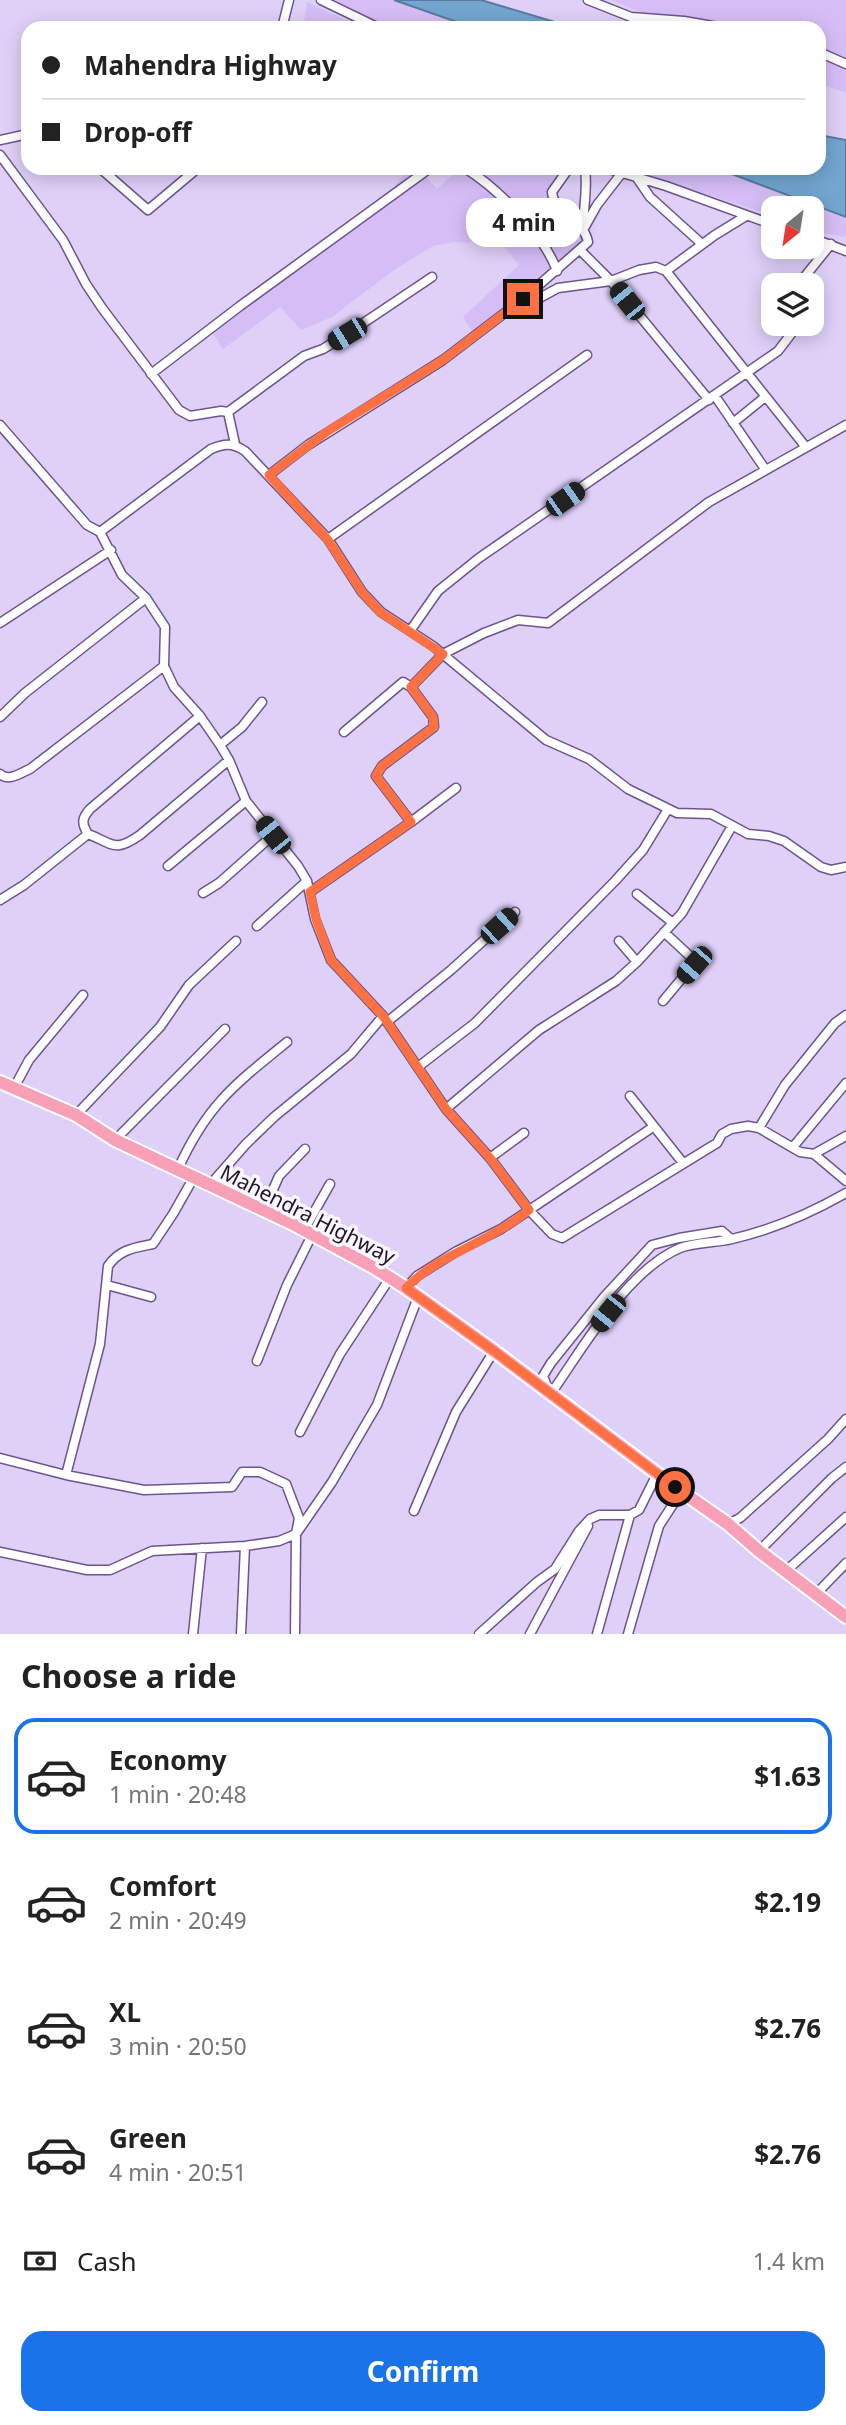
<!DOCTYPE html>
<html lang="en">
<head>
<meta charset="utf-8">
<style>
  body { margin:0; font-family:"Noto Sans",sans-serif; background:#f2f2f2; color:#222; height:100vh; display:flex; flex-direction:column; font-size:26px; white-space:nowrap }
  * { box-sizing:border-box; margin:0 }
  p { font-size:23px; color:#767676 }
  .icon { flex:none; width:38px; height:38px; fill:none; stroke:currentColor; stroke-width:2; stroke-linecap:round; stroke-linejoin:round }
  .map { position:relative; height:1634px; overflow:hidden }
  .side { display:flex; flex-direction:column; background:#fff; flex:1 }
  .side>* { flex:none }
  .top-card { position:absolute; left:21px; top:21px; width:805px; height:154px; border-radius:21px; box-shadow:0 4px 18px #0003; display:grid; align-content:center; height:154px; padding:0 21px; background:#fff }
  .needle { width:46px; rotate:210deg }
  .tools { position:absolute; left:761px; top:196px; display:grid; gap:14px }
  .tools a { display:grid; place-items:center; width:63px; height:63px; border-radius:14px; background:#fff; box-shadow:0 4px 18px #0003; font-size:35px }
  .end { position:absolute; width:32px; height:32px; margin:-16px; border:9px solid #ff7043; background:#111; box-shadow:0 0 0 4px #111 }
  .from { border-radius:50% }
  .bubble { position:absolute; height:49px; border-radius:21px; background:#fff; box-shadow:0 4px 18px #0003; font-size:23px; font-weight:700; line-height:49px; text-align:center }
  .car { position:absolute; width:21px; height:42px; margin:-21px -10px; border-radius:9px; box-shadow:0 0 5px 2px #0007; background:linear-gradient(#222 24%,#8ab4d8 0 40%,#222 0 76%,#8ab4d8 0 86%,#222 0) }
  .top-card b { display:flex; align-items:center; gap:24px; height:66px; font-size:26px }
  .top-card b+b { border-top:2px solid #e0e0e0 }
  .top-card i { width:18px; height:18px; background:#222 }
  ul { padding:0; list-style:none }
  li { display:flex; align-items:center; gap:21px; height:116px; margin:0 14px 10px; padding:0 7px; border:4px solid transparent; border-radius:21px }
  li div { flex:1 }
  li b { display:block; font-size:26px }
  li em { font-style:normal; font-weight:700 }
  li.active { border-color:#1a73e8 }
  li>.icon { width:63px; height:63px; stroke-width:1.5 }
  h2 { padding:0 21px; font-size:32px; line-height:84px }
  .pay { display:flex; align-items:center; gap:18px; height:77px; padding:0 21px; font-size:26px }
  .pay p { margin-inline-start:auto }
  .cta { display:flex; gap:14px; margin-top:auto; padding:14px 21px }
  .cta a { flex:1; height:80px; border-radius:21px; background:#1a73e8; color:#fff; font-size:28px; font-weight:700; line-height:80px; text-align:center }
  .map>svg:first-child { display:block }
</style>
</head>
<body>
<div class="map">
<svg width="846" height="1634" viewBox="0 0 846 1634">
  <rect width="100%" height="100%" fill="#dfd0f8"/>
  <path fill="#d5bef6" d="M 333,0 L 394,0 L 474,28 L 387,28 Z
    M 611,0 L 846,0 L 846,93 L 819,83 L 819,28 L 679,28 Z
    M 307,2 L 364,28 L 303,28 Z
    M 409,168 L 418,168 L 437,189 L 460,168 C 489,184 543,239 554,269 L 536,286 L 473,333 L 463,317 L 519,265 L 490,229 L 468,243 L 454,242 L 433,246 L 394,270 L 332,317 L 301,330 L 280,307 L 223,349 L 207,324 L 393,188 Z
    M 472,168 L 564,168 L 548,190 L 551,205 L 586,239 L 560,261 Z
    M 627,168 L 716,168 L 846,217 L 846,237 L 812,231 L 812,208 L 774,208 L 773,216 Z"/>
  <path fill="#72a6cf" stroke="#5a7b9f" stroke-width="2" d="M 394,0 L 481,0 L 575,28 L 474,28 Z
    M 819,135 L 846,140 L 846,217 L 716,168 L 819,168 Z"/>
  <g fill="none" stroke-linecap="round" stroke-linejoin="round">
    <defs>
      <path id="minor" d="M 321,0 L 379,28
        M 588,0 L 631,17 L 684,21 L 724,28
        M 282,28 L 289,0
        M 819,52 L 846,64
        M 0,140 L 28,134
        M 0,155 L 63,240 L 86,284 L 102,308 L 179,410 L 190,416 L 221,411 L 228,412 L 235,444
        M 100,168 L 148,210 L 198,168
        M 465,168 C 497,188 544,234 557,271
        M 585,168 C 588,189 583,209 583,230 L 597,205 L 621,174
        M 606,168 L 666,186 L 774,225
        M 637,178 L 650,197 L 702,244
        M 812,238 L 846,251
        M 580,250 L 611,281 L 709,400
        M 666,271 L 805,446
        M 798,285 L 831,244
        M 523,299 L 588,242 C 584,219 555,218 552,192 L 569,168
        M 151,374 L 240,306 L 430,168
        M 715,396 L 765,469
        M 228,412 L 304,356 L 323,349 L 347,334 L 432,277
        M 733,423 L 765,397
        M 0,425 L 87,525 L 100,532 L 211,449 C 225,443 233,443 245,451 L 328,539 L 362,592 L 381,612 L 433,646 L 546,740 L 589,759 L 628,789 L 677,813 L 711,814 L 748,834 L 769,836 L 784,841 L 821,867 L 831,870 L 846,867
        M 269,475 L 308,445 L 443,360 L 523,299 L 536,300 L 558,288 L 611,281 L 639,270 L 656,267 L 666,271 L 715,235 L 746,216
        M 100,532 L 122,575 L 146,598 L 165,627 L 164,666 L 174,687 L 200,716 L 220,745 L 229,760 L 246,801 L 298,866 L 307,881 L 315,919 L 331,960 L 383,1016 L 446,1109 L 490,1158 L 529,1210 L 552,1234 L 562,1238 L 717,1143 L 722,1134 L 731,1129 L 748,1126 L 759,1128 L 800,1152 L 814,1154 L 846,1181
        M 328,539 L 587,355
        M 0,623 L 111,550
        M 410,631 L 438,591 L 479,558 L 778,351 L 791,334 L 794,324
        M 0,717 L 25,693 L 146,598
        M 344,732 L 403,682 L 411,687
        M 220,745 L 242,727 L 262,702
        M 0,774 C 9,782 20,773 30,769 L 164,666
        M 411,822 L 456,788
        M 88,834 C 81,823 82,818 90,809 L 200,716
        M 168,866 L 246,801
        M 310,892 L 411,822 L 376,776 L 382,766 L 434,727 L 433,717 L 411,687 L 443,654 L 484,633 L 518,620 L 548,623 L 709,502 L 846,425
        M 203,893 L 219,883 L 273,835
        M 637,894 L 673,923
        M 0,900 L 24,885 L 88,834 C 114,844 114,853 140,835 L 229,760
        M 257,926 L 307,881
        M 619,941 L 637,962
        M 663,1001 L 693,965 L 694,960 L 664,932
        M 387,1022 L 451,970 L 515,912
        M 418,1067 L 475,1023 L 615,881 L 643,850 L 668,809
        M 14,1088 L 29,1060 L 83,995
        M 630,1096 L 683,1163
        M 446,1109 L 539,1030 L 616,981 L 637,962 L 682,913 L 732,826
        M 76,1115 L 160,1027 L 189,985 L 236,941
        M 759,1128 L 785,1085 L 835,1023 L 846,1015
        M 115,1140 L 225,1029
        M 793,1147 L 846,1083
        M 814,1154 L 846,1136
        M 490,1158 L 524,1133
        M 178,1169 C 207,1105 234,1085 287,1042
        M 210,1185 L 246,1144 L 274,1117 L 351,1054 L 383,1016
        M 264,1210 L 279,1176 L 305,1149
        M 304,1230 L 330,1184
        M 107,1285 L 151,1297
        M 406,1288 L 417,1276 L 457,1251 L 501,1229 L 653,1127
        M 257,1361 L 287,1285 L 312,1235
        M 549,1392 L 543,1376 L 551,1363 L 604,1297 L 652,1245 L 679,1238 L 722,1231 L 731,1239
        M 550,1395 C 583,1348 626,1271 680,1248 C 695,1242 716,1243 732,1239 C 771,1230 811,1213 846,1193
        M 300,1432 L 340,1354 L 390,1278
        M 0,1458 L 66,1475 L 144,1490 L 232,1487 L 242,1472 L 260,1472 L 286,1484 L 299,1518 L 296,1534 L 295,1634
        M 66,1475 L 100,1344 L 108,1266 C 120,1249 134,1248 153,1244 L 173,1214 L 194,1177
        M 414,1511 L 456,1412 L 494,1351
        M 728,1524 L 740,1518 L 828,1439 L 846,1419
        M 759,1551 L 832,1478 L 846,1467
        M 0,1552 L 87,1570 L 110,1570 L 152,1551 L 245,1546 L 279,1541 L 296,1534 L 332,1482 L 377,1405 L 418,1297
        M 786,1571 L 846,1517
        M 817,1593 L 846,1563
        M 193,1634 L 202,1548
        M 241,1634 L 245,1546
        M 479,1634 L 537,1582 L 555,1569 L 579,1531 L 590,1519 L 599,1515 L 630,1515 L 639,1510 L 657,1474
        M 530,1634 L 588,1526
        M 597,1634 L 630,1515
        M 628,1634 L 659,1526 L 681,1492"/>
      <path id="trunk" d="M 0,1082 L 76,1115 L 115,1140 L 291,1223 L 373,1267 L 406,1288 L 494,1351 L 675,1487 L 728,1524 L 759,1551 L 846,1617"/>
    </defs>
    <use href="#minor" stroke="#6d548e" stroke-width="11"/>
    <use href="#trunk" stroke="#fff" stroke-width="16"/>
    <use href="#minor" stroke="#fff" stroke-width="8"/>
    <use href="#trunk" stroke="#f8a0b8" stroke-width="12"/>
  </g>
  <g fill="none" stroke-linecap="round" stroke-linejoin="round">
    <path stroke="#ff7043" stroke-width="9" d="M 523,299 L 443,360 L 328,431 L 269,475 L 328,540 L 362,592 L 380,612 L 443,654 L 411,687 L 433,717 L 434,727 L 382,766 L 376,776 L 411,822 L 310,892 L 316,919 L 331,960 L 383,1016 L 446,1109 L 490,1158 L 529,1210 C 520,1216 511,1224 501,1229 C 469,1249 433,1260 406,1288 L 494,1351 L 675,1487"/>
  </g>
  <g text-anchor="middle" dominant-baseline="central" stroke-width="7" stroke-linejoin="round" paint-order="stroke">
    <g font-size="21" fill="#21162e" stroke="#faf8fe">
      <text transform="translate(308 1214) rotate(27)">Mahendra Highway</text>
    </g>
  </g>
</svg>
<div class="tools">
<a><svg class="needle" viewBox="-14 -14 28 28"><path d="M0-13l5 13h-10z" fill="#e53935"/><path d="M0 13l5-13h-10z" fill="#767676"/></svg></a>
<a><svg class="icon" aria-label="layers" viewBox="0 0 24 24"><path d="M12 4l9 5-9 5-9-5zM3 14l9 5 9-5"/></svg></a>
</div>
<i class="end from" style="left:675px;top:1487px"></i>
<i class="end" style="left:523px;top:299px"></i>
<div class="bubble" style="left:466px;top:198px;width:116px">4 min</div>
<i class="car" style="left:627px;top:301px;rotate:321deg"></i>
<i class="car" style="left:347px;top:334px;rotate:239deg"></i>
<i class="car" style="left:565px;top:499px;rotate:55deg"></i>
<i class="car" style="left:273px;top:835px;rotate:321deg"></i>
<i class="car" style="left:499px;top:926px;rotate:48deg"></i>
<i class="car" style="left:694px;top:965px;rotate:221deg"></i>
<i class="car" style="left:608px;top:1313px;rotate:219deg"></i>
<div class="top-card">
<b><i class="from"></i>Mahendra Highway</b>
<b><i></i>Drop-off</b>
</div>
</div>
<section class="side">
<h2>Choose a ride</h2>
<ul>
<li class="active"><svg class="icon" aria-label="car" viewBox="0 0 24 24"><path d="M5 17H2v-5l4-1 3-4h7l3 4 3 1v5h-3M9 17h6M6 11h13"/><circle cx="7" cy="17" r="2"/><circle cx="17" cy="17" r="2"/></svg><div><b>Economy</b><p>1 min · 20:48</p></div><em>$1.63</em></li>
<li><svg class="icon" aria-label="car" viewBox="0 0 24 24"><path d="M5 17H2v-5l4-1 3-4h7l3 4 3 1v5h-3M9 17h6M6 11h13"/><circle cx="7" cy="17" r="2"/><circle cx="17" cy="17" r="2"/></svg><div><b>Comfort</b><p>2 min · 20:49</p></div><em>$2.19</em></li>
<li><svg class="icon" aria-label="car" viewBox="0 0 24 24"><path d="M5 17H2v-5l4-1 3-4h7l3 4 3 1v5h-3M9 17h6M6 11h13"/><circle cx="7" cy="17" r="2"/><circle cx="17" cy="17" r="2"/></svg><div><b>XL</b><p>3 min · 20:50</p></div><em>$2.76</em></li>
<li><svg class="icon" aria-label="car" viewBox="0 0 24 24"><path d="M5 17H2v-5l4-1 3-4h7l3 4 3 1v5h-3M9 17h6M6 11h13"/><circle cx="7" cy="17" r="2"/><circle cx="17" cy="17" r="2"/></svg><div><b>Green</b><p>4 min · 20:51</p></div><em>$2.76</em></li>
</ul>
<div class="pay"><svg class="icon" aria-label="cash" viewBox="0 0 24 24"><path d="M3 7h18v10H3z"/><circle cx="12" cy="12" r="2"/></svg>Cash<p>1.4 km</p></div>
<div class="cta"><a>Confirm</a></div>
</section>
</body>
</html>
